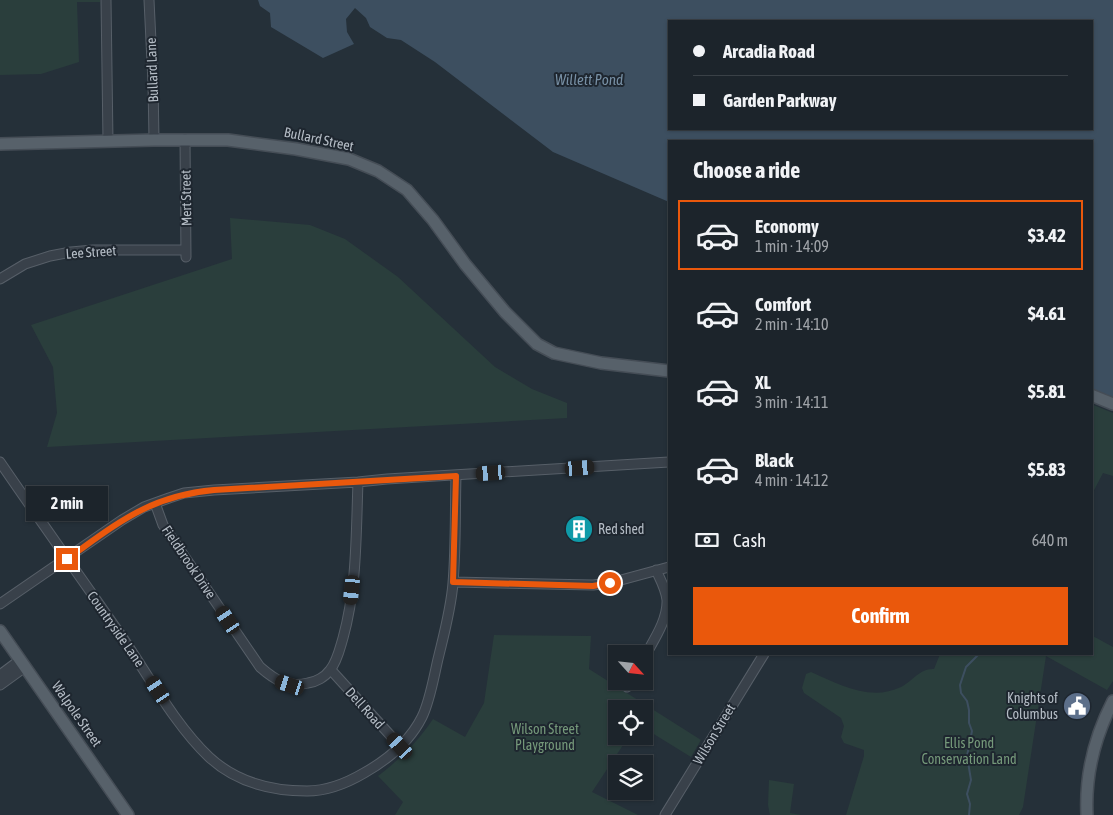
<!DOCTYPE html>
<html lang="en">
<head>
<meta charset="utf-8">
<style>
  body { margin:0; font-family:"Asap Condensed",sans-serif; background:#293037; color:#f1f3f6; height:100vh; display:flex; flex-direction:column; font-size:19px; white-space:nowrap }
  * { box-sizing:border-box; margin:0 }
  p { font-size:16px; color:#a0a4a9 }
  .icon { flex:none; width:28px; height:28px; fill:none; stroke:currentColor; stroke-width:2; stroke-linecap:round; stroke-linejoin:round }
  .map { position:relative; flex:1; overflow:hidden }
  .panel { position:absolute; left:668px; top:140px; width:425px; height:515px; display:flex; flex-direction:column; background:#1c242b; border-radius:0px; box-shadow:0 1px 4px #0004,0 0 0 1px #3a4147 }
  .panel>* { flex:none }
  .banner { position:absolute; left:668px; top:20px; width:425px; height:110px; border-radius:0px; box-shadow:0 1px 4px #0004,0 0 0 1px #3a4147; display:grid; align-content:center; height:110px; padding:0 25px; background:#1c242b }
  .needle { width:32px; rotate:117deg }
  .fabs { position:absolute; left:608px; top:645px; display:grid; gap:10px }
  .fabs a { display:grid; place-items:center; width:45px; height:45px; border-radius:0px; background:#1c242b; box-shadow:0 1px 4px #0004,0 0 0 1px #3a4147; font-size:25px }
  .end { position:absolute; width:22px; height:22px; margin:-11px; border:6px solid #ea580c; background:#fff; box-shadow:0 0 0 2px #fff }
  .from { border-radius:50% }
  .bubble { position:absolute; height:35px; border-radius:0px; background:#1c242b; box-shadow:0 1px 4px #0004,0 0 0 1px #3a4147; font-size:16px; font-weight:700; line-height:35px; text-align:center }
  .car { position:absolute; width:15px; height:30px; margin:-15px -8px; border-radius:6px; box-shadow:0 0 4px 1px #0007; background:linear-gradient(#222 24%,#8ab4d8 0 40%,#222 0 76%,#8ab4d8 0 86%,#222 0) }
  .banner b { display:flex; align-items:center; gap:18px; height:48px; font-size:19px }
  .banner b+b { border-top:1px solid #3a4147 }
  .banner i { width:12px; height:12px; background:#f1f3f6 }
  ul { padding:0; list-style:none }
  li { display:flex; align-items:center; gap:15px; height:70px; margin:0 10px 8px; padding:0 15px; border:2px solid transparent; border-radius:0px }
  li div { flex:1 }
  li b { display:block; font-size:19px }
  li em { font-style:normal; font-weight:700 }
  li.current { border-color:#ea580c }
  li>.icon { width:45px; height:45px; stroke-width:1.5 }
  h2 { padding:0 25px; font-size:22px; line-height:60px }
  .pay { display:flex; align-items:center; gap:12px; height:55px; padding:0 25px; font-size:19px }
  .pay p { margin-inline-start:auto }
  .primary-button { display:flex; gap:10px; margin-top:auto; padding:10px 25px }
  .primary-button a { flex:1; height:58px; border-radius:0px; background:#ea580c; color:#fff; font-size:20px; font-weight:700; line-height:58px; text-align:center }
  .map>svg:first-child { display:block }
</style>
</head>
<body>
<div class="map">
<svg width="1113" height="815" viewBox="0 0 1113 815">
  <rect width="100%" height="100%" fill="#253039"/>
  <path fill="#2a3e3c" d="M 0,0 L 100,0 L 100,2 L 77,2 L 79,62 L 41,74 L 0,75 Z
    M 230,218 L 310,225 L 345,239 L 398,277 L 495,367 L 532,389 L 567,403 L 567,418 L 47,447 L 57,413 L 53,367 L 31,325 L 232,259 Z
    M 1091,404 L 1113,413 L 1113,476 L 1103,473 L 1091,496 Z
    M 494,635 L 591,636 L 589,669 L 701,740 L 691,757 L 644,728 L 644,709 L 616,709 L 616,736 L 629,736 L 592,792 L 638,815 L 395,815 L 403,802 L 378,776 C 401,758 416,744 433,719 L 465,737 L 484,703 Z
    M 1091,635 L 1113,647 L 1113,681 L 1107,690 L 1046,656 L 1023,807 L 1019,815 L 846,815 L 864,756 L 864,750 L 844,743 L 841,737 L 844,726 L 841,718 L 804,693 L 802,688 L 806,674 L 811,672 C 839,684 870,702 901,687 C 913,681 920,668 934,669 L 940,654 L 1091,654 Z
    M 769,780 L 794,784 L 790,813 L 801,815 L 770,815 L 768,805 Z"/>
  <path fill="#3d4f60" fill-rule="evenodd" d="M 258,0 L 1113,0 L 1113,398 L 1091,389 L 1091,141 L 669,141 L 669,202 L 553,152 L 435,62 L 401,40 L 387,38 L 370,27 L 366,18 L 355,8 L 346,19 L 347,32 L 354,44 L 323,58 L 271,27 L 270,13 L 260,6 ZM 669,21 L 1091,21 L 1091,129 L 669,129 Z"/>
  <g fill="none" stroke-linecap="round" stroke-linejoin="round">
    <path stroke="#3d4f60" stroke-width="2" d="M 969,815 L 970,804 L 967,794 L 971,780 L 967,756 L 972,731 L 969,723 L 969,710 L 967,701 L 961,693 L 960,685 L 966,667 L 979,654"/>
    <defs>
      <path id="minor" d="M 106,0 L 108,141
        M 149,0 L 153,83 L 154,140
        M 185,139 L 186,257
        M 0,279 L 25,264 L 50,256 L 71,252 L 93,250 L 186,250
        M 0,462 C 39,519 79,575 118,631 C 146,671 174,724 209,757 C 236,782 271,791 307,791 C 327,791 347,783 364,773 C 387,760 410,741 422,717 C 430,701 434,676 438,659 C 444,634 451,609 453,583 C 456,548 455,511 456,476
        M 155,503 L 163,525 L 260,667 C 275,680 287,688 308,683 C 316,682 325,677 330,670 C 337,662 340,648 343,638 C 357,588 356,534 358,482
        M 453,582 L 593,585 L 610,583 L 669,567
        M 0,604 L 122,520 L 144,507 L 169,498 L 184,493 L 214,490 L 358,482 L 387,479 L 669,462
        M 644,658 C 653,641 668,620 667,600 C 666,589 660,579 656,570
        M 331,670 L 400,746
        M 0,675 L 20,660
        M 0,685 L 25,667
        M 627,687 L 630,681
        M 665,815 L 764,654"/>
      <path id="major" d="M 0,144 L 154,140 L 228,140 L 296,149 L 349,159 L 378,171 L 407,190 L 433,220 L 465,264 L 505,312 L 537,344 L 554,353 L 601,363 L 669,371
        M 1091,395 L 1113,404
        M 0,631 L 128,815
        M 1087,815 C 1085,775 1095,736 1113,701"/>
    </defs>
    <use href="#minor" stroke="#575f68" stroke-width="11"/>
    <use href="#major" stroke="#454d56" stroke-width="14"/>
    <use href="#minor" stroke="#39414a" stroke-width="9"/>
    <use href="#major" stroke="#57616a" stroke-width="11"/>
  </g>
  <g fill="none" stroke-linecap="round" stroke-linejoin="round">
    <path stroke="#ea580c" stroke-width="6" d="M 67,559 C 118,523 149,496 214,490 L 456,476 L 453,582 L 593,586 L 610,583"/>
  </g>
  <defs>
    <symbol id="building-disc" viewBox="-11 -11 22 22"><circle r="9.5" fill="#0f9aa8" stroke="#1e262f"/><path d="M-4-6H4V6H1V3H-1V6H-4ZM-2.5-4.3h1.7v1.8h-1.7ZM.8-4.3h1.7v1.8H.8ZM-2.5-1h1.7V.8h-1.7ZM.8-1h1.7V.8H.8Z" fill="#fff"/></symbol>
    <symbol id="civic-disc" viewBox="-11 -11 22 22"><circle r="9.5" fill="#5c6f8a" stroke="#1e262f"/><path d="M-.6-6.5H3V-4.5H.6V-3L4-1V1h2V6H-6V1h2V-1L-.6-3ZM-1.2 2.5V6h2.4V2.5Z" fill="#fff"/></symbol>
  </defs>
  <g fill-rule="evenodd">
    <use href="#building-disc" x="563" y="513" width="32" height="32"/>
    <use href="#civic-disc" x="1061" y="690" width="32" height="32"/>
  </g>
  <g text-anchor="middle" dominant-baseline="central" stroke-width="4" stroke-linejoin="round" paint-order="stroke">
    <g font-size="14" fill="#b4bcc5" stroke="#1e262f">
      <text transform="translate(152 70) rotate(-92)">Bullard Lane</text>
      <text transform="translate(319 139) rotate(12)">Bullard Street</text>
      <text transform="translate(186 198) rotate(-91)">Mert Street</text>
      <text transform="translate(91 252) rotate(-4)">Lee Street</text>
      <text transform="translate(189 562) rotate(56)">Fieldbrook Drive</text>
      <text transform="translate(116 629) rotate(55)">Countryside Lane</text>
      <text transform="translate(365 708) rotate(48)">Dell Road</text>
      <text transform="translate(77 714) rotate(55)">Walpole Street</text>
      <text transform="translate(714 734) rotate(-59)">Wilson Street</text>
    </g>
    <g font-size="14" fill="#b4bcc5" stroke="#1e262f" text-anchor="start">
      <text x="598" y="529">Red shed</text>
      <text x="1058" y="698" text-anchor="end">Knights of<tspan x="1058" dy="16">Columbus</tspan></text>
    </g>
    <g font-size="14" fill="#75997a" stroke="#1e262f">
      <text x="545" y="729">Wilson Street<tspan x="545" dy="16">Playground</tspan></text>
      <text x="969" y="743">Ellis Pond<tspan x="969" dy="16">Conservation Land</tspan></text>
    </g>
    <g font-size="15" font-style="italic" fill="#7890a5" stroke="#1e262f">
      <text x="589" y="79">Willett Pond</text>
    </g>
  </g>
</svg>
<div class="fabs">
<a><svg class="needle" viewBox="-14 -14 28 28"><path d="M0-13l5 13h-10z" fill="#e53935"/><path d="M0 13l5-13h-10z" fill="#a0a4a9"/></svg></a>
<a><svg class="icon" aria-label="locate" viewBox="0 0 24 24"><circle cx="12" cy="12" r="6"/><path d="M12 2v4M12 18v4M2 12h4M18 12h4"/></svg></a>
<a><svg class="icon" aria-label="layers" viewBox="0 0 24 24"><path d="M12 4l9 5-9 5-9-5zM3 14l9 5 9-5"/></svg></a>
</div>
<i class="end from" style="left:610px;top:583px"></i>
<i class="end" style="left:67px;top:559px"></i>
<div class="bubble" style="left:26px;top:486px;width:82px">2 min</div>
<i class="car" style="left:580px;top:468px;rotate:86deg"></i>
<i class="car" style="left:491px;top:473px;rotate:266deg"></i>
<i class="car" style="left:352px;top:590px;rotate:186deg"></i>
<i class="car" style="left:228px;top:620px;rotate:326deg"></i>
<i class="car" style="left:290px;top:685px;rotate:288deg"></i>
<i class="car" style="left:158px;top:690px;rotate:326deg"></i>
<i class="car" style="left:400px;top:746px;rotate:318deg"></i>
<div class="banner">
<b><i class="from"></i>Arcadia Road</b>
<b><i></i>Garden Parkway</b>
</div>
<section class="panel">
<h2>Choose a ride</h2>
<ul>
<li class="current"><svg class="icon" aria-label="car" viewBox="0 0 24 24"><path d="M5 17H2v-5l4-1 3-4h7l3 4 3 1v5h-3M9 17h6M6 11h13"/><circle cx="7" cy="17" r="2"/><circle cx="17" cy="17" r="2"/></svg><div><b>Economy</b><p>1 min · 14:09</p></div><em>$3.42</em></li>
<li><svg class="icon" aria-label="car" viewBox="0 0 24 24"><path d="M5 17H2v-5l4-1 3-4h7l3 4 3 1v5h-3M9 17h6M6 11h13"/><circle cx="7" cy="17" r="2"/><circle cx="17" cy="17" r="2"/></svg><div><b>Comfort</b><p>2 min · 14:10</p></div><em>$4.61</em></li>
<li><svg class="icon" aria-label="car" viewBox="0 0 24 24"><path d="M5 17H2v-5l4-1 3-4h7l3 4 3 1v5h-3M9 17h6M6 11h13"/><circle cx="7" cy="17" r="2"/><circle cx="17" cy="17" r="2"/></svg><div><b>XL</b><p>3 min · 14:11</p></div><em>$5.81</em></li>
<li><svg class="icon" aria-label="car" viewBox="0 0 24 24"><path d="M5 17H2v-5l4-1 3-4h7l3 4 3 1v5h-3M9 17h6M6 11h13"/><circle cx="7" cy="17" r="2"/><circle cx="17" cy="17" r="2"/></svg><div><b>Black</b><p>4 min · 14:12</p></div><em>$5.83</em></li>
</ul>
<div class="pay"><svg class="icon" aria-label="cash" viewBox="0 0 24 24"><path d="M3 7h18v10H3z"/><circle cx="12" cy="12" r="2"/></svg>Cash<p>640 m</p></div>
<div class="primary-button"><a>Confirm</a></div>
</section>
</div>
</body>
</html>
